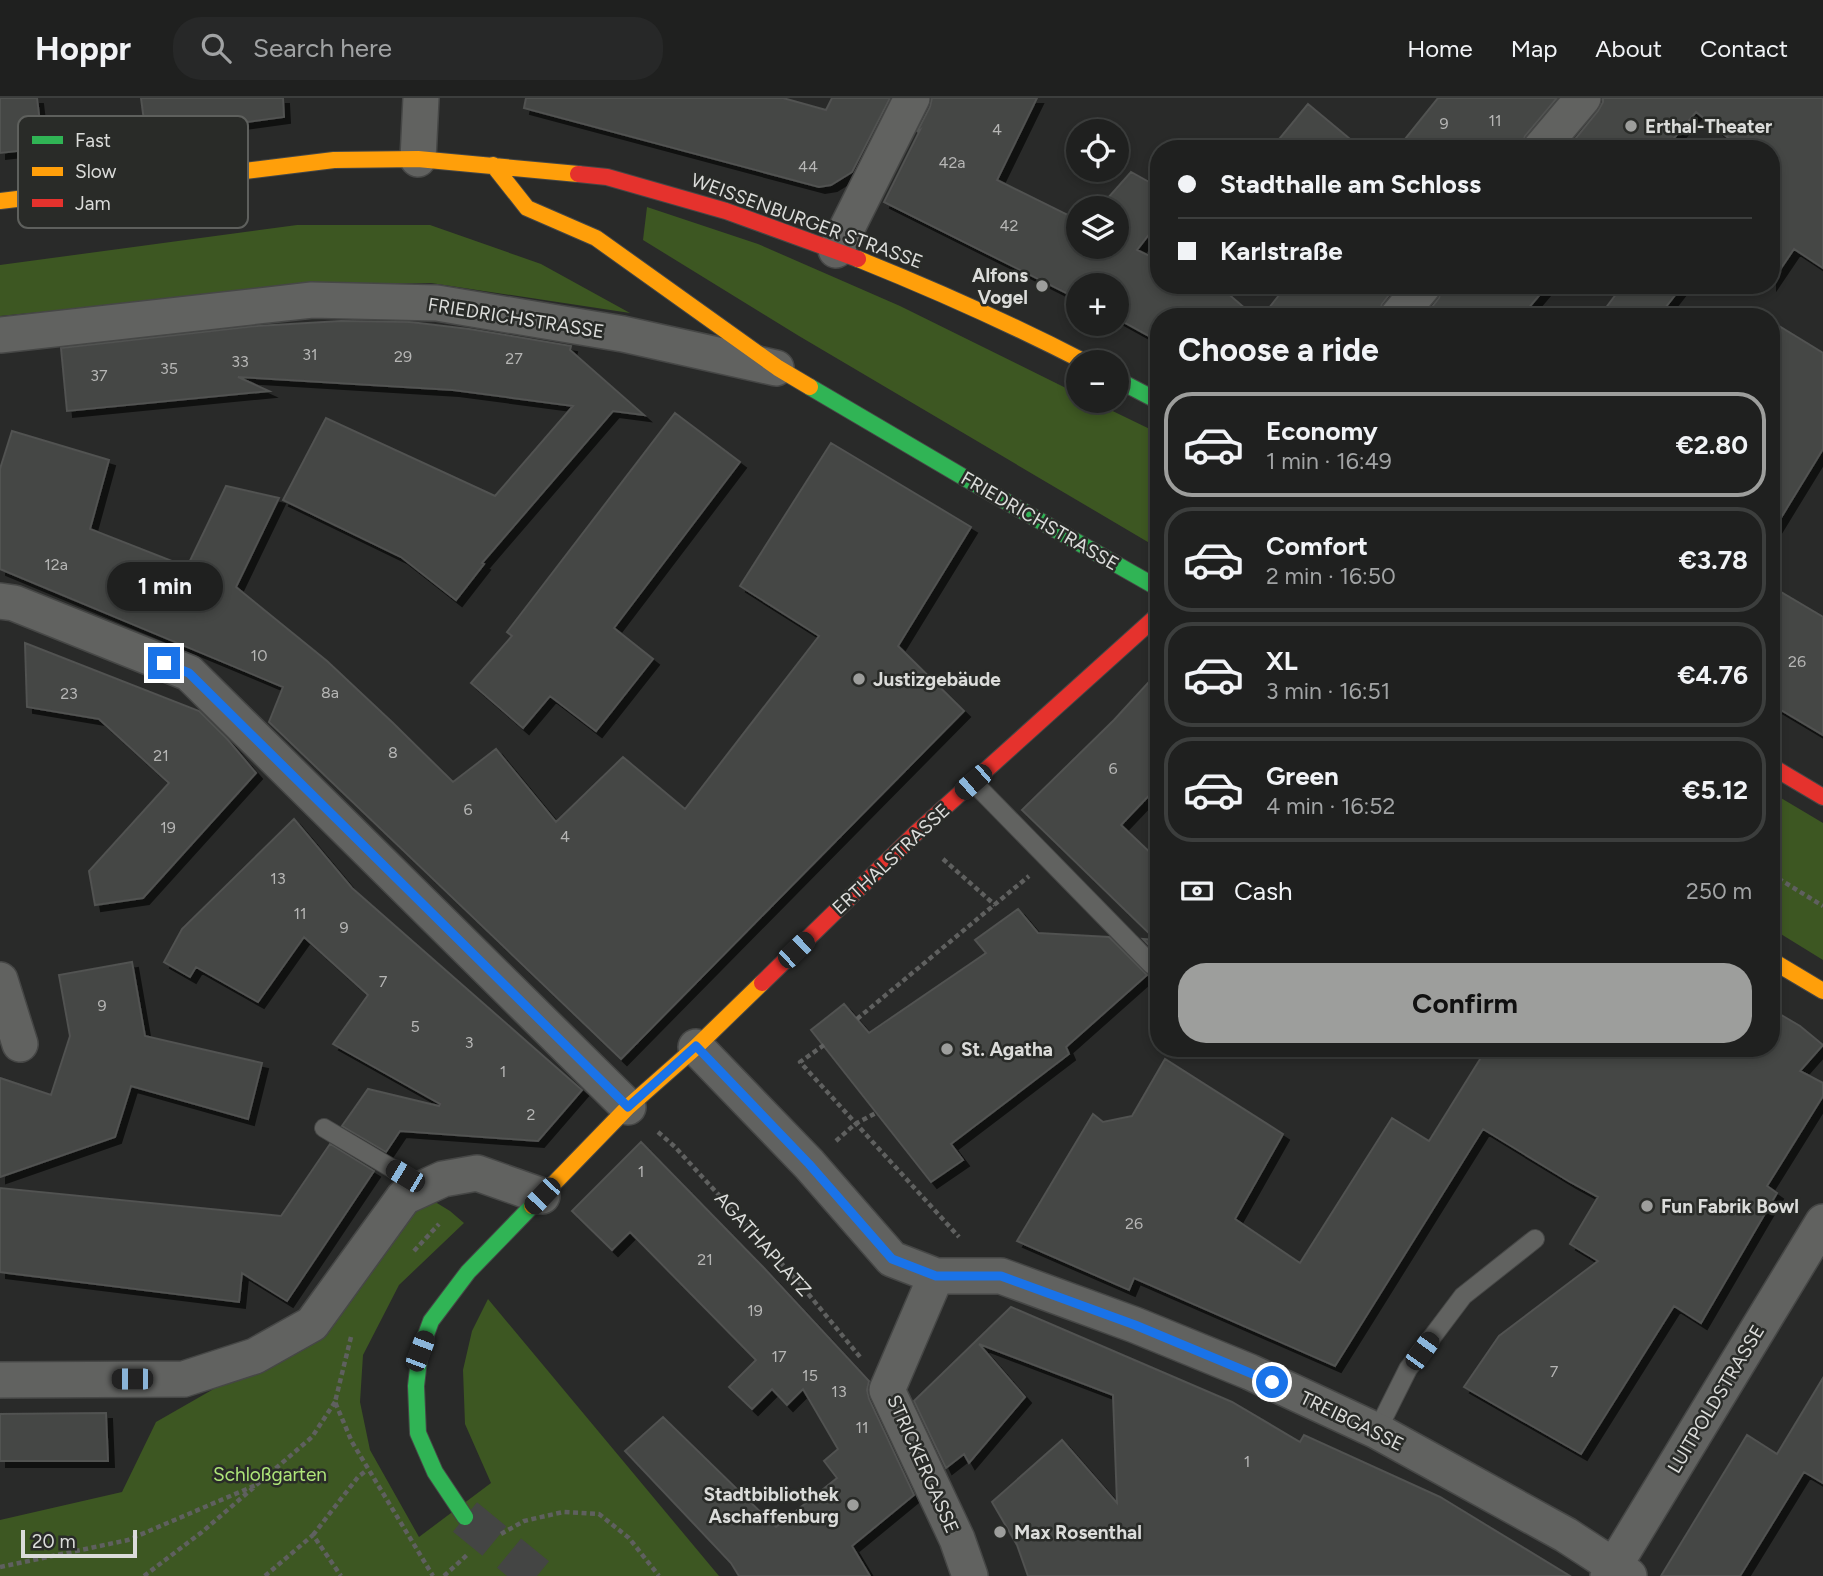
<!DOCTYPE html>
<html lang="en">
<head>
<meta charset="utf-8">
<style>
  body { margin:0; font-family:Figtree,sans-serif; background:#272828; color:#f1f3f6; height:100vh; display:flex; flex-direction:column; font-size:26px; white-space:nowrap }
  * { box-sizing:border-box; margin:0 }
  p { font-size:23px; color:#a1a3a4 }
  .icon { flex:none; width:38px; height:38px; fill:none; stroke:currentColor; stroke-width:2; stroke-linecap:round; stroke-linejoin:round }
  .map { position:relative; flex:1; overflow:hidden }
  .drawer { position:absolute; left:1150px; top:210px; width:630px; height:749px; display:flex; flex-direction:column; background:#1f201f; border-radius:28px; box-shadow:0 4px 10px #0003,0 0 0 2px #3c3e3d }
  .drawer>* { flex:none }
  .hud { position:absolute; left:1150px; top:42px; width:630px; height:154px; border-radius:28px; box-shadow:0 4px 10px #0003,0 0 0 2px #3c3e3d; display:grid; align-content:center; height:154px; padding:0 28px; background:#1f201f }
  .fabs { position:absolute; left:1066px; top:21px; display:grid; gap:14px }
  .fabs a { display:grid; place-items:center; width:63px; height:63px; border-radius:50%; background:#1f201f; box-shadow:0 4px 10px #0003,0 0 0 2px #3c3e3d; font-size:35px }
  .scale { position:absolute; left:21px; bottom:18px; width:116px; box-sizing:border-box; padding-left:7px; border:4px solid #dbdcda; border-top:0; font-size:19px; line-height:24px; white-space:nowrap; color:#dbdcda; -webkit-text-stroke:5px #292b28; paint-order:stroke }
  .end { position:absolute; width:32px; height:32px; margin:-16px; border:9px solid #1a73e8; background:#fff; box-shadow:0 0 0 4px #fff }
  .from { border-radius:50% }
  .bubble { position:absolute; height:49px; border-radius:24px; background:#1f201f; box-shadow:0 4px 10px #0003,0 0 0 2px #3c3e3d; font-size:23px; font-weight:700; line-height:49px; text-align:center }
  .car { position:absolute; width:21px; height:42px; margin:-21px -10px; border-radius:9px; box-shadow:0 0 5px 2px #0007; background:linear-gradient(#222 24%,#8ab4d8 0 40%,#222 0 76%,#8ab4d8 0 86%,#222 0) }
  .hud b { display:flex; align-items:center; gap:24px; height:66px; font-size:26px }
  .hud b+b { border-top:2px solid #3c3e3d }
  .hud i { width:18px; height:18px; background:#f1f3f6 }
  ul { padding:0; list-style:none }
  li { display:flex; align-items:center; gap:21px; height:105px; margin:0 14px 10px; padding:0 14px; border:4px solid #3c3e3d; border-radius:28px }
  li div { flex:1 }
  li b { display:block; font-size:26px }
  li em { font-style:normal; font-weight:700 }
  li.selected { border-color:#9d9e9c }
  li>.icon { width:63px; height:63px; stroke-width:1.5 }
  h2 { padding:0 28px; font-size:32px; line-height:84px }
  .pay { display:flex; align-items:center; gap:18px; height:77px; padding:0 28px; font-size:26px }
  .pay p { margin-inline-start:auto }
  .action { display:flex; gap:14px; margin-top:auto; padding:14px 28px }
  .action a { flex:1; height:80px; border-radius:28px; background:#9d9e9c; color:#111; font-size:28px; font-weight:700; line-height:80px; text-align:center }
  header { display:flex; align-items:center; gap:42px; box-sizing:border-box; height:98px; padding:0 35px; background:#1f201f; border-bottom:2px solid #3c3e3d }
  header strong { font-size:33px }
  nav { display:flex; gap:38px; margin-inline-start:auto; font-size:24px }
  .search { width:490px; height:63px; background:#272828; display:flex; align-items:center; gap:18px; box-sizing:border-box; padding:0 24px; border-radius:28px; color:#a1a3a4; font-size:26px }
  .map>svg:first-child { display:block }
</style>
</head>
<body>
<header>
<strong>Hoppr</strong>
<div class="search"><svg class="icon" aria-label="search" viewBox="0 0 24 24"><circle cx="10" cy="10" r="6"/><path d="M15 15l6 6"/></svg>Search here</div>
<nav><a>Home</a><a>Map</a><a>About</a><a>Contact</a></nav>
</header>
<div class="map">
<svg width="1823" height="1478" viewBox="0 0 1823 1478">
  <defs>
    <filter id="shadow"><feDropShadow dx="6" dy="6" stdDeviation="0" flood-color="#0009"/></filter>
  </defs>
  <rect width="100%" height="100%" fill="#292a29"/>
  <path fill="#3d5722" d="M 647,109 L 758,146 L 900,208 L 1078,296 L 1078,303 L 1092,303 L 1158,335 L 1158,450 L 799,238 L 643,142 Z
    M 297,127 L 430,127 L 541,166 L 630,215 L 431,185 L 310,187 L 0,218 L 0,167 Z
    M 1771,694 L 1823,725 L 1823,862 L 1771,830 Z
    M 427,1099 L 450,1113 L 464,1125 L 399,1187 L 363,1257 L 360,1304 L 370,1352 L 419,1439 L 491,1385 L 465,1326 L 463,1272 L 472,1233 L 488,1201 L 719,1478 L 0,1478 L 0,1422 L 122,1394 L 156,1324 L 282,1252 Z"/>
  <path fill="#454645" stroke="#515251" stroke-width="2" filter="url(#shadow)" d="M 0,0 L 37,0 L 43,50 L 0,55 Z
    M 141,0 L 283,0 L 284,19 L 146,38 Z
    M 526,0 L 783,0 L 826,12 L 832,0 L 890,0 L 852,74 L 831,87 L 819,89 L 524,10 Z
    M 932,0 L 1037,0 L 997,82 L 1070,118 L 1078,124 L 1078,149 L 1116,149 L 1116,110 L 1099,110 L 1131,74 L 1158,89 L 1158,125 L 1137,152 L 1158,162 L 1158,187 L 1218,187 L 1255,219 L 1158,219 L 1158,243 L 1116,220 L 1116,187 L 1078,187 L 1078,201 L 884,104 L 920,32 L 917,34 L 930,9 Z
    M 1438,0 L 1557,0 L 1525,38 L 1520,51 L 1397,51 Z
    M 1603,0 L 1823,0 L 1823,170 L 1794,151 L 1771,185 L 1771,51 L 1742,51 L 1696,14 L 1665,51 L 1567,51 L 1598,13 L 1603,4 Z
    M 1308,6 L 1362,51 L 1271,51 Z
    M 1287,187 L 1397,187 L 1382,206 L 1377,219 L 1262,219 Z
    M 1444,187 L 1548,187 L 1521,219 L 1424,219 L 1439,200 Z
    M 1623,187 L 1683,187 L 1658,219 L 1599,219 Z
    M 341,223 L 410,224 L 469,231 L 571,248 L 570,252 L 644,317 L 613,313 L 482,465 L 484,466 L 456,502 L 401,459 L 283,402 L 326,320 L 495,398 L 573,308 L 453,292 L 238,279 L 269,293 L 67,313 L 61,250 L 257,228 Z
    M 1771,223 L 1823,255 L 1823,351 L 1771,436 Z
    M 675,315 L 740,364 L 614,530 L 653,561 L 596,633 L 550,598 L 523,630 L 471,585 L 512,538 L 507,534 Z
    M 12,333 L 109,362 L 90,431 L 187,469 L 226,388 L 279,400 L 236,489 L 327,563 L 393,625 L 453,684 L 496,651 L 556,724 L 623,659 L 685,711 L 819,538 L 740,488 L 831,345 L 971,429 L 898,548 L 964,613 L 621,961 L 269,624 L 283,589 L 0,471 L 0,371 Z
    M 1771,488 L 1823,519 L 1823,637 L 1771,606 Z
    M 25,545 L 199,613 L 228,642 L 256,675 L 143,800 L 95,807 L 89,773 L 169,685 L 99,621 L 27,609 Z
    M 1158,574 L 1158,688 L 1121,727 L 1158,762 L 1158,857 L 1143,841 L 1156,842 L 1022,712 L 1114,622 Z
    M 294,721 L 352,790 L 582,992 L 538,1043 L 400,1033 L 386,1054 L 342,1028 L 368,991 L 439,1008 L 440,1006 L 333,946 L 368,897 L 304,839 L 258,904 L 196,869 L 190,879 L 164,864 L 182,831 Z
    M 1018,811 L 1038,835 L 1109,839 L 1147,877 L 1066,949 L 1069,956 L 951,1046 L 963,1062 L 931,1084 L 811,932 L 844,906 L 869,935 L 986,855 L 975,842 Z
    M 132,864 L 145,938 L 262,965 L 248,1021 L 131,988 L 115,1039 L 0,1079 L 0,980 L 51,997 L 70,938 L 59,877 Z
    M 1771,911 L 1800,928 L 1823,947 L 1800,973 L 1823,985 L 1823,998 L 1767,1088 L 1777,1095 L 1701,1225 L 1674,1208 L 1581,1356 L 1464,1289 L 1499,1238 L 1598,1163 L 1570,1146 L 1598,1099 L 1570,1084 L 1483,1031 L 1335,1268 L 1134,1180 L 1129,1192 L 1017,1143 L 1093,1016 L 1103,1024 L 1132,1018 L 1165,961 L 1283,1036 L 1235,1121 L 1300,1165 L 1392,1020 L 1429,1043 L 1487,950 L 1771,950 Z
    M 641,1044 L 764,1170 L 869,1283 L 867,1292 L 869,1301 L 914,1397 L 852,1448 L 870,1478 L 739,1478 L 731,1465 L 625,1353 L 663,1319 L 776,1429 L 837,1380 L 824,1363 L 838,1351 L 803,1291 L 787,1307 L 772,1291 L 752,1311 L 729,1289 L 756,1262 L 630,1134 L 612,1152 L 572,1113 Z
    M 330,1046 L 374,1073 L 287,1203 L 242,1175 L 239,1204 L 0,1174 L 0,1090 L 281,1118 Z
    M 1011,1209 L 1232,1304 L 1300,1344 L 1304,1337 L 1440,1399 L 1570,1478 L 1028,1478 L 1017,1447 L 992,1404 L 1062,1342 L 1117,1405 L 1113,1297 L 979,1246 L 1025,1299 L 969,1365 L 964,1356 L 946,1370 L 914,1303 Z
    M 1823,1280 L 1823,1385 L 1804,1374 L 1740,1478 L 1661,1478 L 1747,1337 L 1777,1356 Z
    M 106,1315 L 108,1363 L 0,1363 L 0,1316 Z"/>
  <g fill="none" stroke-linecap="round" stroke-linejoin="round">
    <path stroke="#444544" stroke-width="38" stroke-dasharray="38 19" stroke-linecap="butt" d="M 465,1419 L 537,1478"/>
    <defs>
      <path id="lane" d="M 973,684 L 1152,867
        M 324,1030 L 425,1090
        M 1377,1333 L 1408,1271 L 1463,1198 L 1535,1141"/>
      <path id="street" d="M 1540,51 L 1583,0
        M 418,61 L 421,0
        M 836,152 L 912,0
        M 1397,219 L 1424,187
        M 0,237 L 312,202 L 437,205 L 623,236 L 776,270
        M 0,503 L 14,505 L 189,575 L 628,1009
        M 0,882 L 20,946
        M 696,949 L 809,1066 L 892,1161 L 936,1178 L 1001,1178 L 1135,1227 L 1250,1274 L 1377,1333 L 1566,1437 L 1629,1478
        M 936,1178 L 887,1292 L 957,1441 L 970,1478
        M 0,1282 L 184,1281 L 255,1258 L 312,1226 L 404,1099 L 443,1081 L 477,1075 L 542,1098
        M 1608,1478 L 1823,1124"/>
      <path id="fast" d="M 1116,281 L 1158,303
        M 810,289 L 970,383 L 1158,490
        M 465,1419 L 435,1374 L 418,1335 L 416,1288 L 420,1253 L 431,1223 L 468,1174 L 532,1108"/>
      <path id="slow" d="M 493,67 L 527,110 L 596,140 L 778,270 L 810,289
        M 0,103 L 334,62 L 418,61 L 578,76
        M 858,161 C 935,192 1011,226 1085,264
        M 1771,862 L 1823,893
        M 532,1108 L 628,1009 L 696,949 L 762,885"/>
      <path id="jam" d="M 578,76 L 607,79 L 726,113 L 858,161
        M 1771,668 L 1823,699
        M 762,885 L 915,736 L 1158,517"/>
    </defs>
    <use href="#lane" stroke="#464746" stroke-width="20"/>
    <use href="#street" stroke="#464746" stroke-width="38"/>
    <use href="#fast" stroke="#464746" stroke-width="18"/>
    <use href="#slow" stroke="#464746" stroke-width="18"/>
    <use href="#jam" stroke="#464746" stroke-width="18"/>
    <path stroke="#5f605f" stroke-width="4.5" stroke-dasharray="5 3.5" stroke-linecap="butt" d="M 943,761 L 995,807
      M 1771,776 L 1823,808
      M 857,921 L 1029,778
      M 824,947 L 800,964 L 959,1139
      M 658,1034 L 675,1049 L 801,1187 L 860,1259
      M 836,1043 L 855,1026 L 876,1015
      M 414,1153 L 439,1126
      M 351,1239 L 335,1304 L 352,1344 L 433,1478
      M 501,1436 L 524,1423 L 563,1414 L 599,1416 L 629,1440 L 659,1478
      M 313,1437 L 358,1379 L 367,1372
      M 0,1469 L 128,1442 L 256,1387
      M 144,1478 L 202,1434 L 312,1339 L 335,1304
      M 265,1478 L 313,1437 L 341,1478
      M 444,1478 L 467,1457"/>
    <use href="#lane" stroke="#616260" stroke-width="18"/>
    <use href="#street" stroke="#616260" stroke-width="35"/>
    <use href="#fast" stroke="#30b455" stroke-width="16"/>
    <use href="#slow" stroke="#ff9f0a" stroke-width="16"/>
    <use href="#jam" stroke="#e5322d" stroke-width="16"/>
  </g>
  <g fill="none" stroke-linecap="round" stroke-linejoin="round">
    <path stroke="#1a73e8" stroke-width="9" d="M 164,565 L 189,575 L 628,1009 L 696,948 L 809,1066 L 892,1161 L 936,1178 L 1001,1178 L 1135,1227 L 1272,1284"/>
  </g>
  <g fill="#9d9e9c" stroke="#292b28" stroke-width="2.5">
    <circle cx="1631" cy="28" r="7"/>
    <circle cx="1042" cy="188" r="7"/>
    <circle cx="859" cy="581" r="7"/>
    <circle cx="947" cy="951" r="7"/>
    <circle cx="1647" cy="1108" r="7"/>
    <circle cx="853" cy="1407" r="7"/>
    <circle cx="1000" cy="1434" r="7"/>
  </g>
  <g text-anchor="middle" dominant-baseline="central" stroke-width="5" stroke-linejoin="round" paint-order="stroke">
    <g font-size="16" fill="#b6b6b5">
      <text x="1495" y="22">11</text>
      <text x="1444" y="25">9</text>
      <text x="997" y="31">4</text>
      <text x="952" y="64">42a</text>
      <text x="808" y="68">44</text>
      <text x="1009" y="127">42</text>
      <text x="310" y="256">31</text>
      <text x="403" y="258">29</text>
      <text x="514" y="260">27</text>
      <text x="240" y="263">33</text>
      <text x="169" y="270">35</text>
      <text x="99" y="277">37</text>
      <text x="56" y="466">12a</text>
      <text x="259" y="557">10</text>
      <text x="1797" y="563">26</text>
      <text x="330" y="594">8a</text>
      <text x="69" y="595">23</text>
      <text x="393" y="654">8</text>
      <text x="161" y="657">21</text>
      <text x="1113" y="670">6</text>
      <text x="468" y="711">6</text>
      <text x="168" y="729">19</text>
      <text x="565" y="738">4</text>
      <text x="278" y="780">13</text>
      <text x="300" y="815">11</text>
      <text x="344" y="829">9</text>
      <text x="383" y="883">7</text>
      <text x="102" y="907">9</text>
      <text x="415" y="928">5</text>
      <text x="469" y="944">3</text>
      <text x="503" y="973">1</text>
      <text x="531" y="1016">2</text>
      <text x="641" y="1073">1</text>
      <text x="1134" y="1125">26</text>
      <text x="705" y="1161">21</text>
      <text x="755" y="1212">19</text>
      <text x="779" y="1258">17</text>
      <text x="1554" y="1273">7</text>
      <text x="810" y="1277">15</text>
      <text x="839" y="1293">13</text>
      <text x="862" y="1329">11</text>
      <text x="1247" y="1363">1</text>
    </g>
    <g font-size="19" font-weight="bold" fill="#dbdcda" stroke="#292b28" text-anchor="start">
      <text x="1645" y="28">Erthal-Theater</text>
      <text x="1028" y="177" text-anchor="end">Alfons<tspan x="1028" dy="22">Vogel</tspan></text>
      <text x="873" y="581">Justizgebäude</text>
      <text x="961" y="951">St. Agatha</text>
      <text x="1661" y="1108">Fun Fabrik Bowl</text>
      <text x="839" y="1396" text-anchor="end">Stadtbibliothek<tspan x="839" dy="22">Aschaffenburg</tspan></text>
      <text x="1014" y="1434">Max Rosenthal</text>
    </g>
    <g font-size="19" fill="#dbdcda" stroke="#292b28">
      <text transform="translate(807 123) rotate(20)">WEISSENBURGER STRASSE</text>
      <text transform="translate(516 220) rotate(9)">FRIEDRICHSTRASSE</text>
      <text transform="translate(1040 423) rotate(30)">FRIEDRICHSTRASSE</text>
      <text transform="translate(891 761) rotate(-43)">ERTHALSTRASSE</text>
      <text transform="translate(763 1146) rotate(48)">AGATHAPLATZ</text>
      <text transform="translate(1716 1301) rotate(-59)">LUITPOLDSTRASSE</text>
      <text transform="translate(1352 1323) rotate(26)">TREIBGASSE</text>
      <text transform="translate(923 1366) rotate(66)">STRICKERGASSE</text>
    </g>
    <g font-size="19" fill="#aee579" stroke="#292b28">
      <text x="270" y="1376">Schloßgarten</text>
    </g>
  </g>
  <rect x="18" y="18" width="230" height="112" rx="10" fill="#292b28" stroke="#5e605d" stroke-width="2"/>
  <rect x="32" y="38" width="31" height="8" fill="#30b455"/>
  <rect x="32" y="69" width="31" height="9" fill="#ff9f0a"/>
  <rect x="32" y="101" width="31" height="8" fill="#e5322d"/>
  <g font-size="19" fill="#dbdcda">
    <text x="75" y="49">Fast</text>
    <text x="75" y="80">Slow</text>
    <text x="75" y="112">Jam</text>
  </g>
</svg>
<div class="fabs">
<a><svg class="icon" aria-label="locate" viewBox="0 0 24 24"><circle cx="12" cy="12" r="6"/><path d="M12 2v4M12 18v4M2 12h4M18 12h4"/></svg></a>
<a><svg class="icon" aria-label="layers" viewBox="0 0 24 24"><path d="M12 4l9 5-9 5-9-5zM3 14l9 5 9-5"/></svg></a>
<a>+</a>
<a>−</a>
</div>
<div class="scale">20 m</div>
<i class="end from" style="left:1272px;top:1284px"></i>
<i class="end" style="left:164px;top:565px"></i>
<div class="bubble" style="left:107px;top:464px;width:116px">1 min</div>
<i class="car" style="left:973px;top:684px;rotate:229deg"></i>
<i class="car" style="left:796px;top:852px;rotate:46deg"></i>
<i class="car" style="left:405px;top:1078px;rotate:301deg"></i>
<i class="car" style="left:542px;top:1098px;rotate:224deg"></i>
<i class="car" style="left:420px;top:1253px;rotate:21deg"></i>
<i class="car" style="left:1422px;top:1253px;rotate:36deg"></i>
<i class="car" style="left:132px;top:1281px;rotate:270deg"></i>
<div class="hud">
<b><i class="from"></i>Stadthalle am Schloss</b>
<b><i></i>Karlstraße</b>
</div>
<section class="drawer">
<h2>Choose a ride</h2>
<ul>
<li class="selected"><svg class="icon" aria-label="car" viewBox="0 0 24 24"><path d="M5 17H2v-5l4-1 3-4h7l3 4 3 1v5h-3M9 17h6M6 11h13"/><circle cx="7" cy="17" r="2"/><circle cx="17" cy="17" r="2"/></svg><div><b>Economy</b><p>1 min · 16:49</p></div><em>€2.80</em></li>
<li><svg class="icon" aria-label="car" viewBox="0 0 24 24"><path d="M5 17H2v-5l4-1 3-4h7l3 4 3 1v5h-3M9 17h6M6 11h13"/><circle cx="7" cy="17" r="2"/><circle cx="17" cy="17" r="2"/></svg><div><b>Comfort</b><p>2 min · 16:50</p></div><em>€3.78</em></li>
<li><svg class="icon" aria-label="car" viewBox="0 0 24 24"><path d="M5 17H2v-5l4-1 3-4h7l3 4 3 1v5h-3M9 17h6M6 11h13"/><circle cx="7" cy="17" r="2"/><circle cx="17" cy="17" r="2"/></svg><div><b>XL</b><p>3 min · 16:51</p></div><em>€4.76</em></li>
<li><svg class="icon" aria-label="car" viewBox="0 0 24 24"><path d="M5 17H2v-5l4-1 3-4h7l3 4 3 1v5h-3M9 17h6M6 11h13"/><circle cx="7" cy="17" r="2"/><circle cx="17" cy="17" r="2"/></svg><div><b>Green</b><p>4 min · 16:52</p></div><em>€5.12</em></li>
</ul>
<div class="pay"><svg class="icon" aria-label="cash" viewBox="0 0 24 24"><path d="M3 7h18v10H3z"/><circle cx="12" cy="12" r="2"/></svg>Cash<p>250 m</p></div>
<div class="action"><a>Confirm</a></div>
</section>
</div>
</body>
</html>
